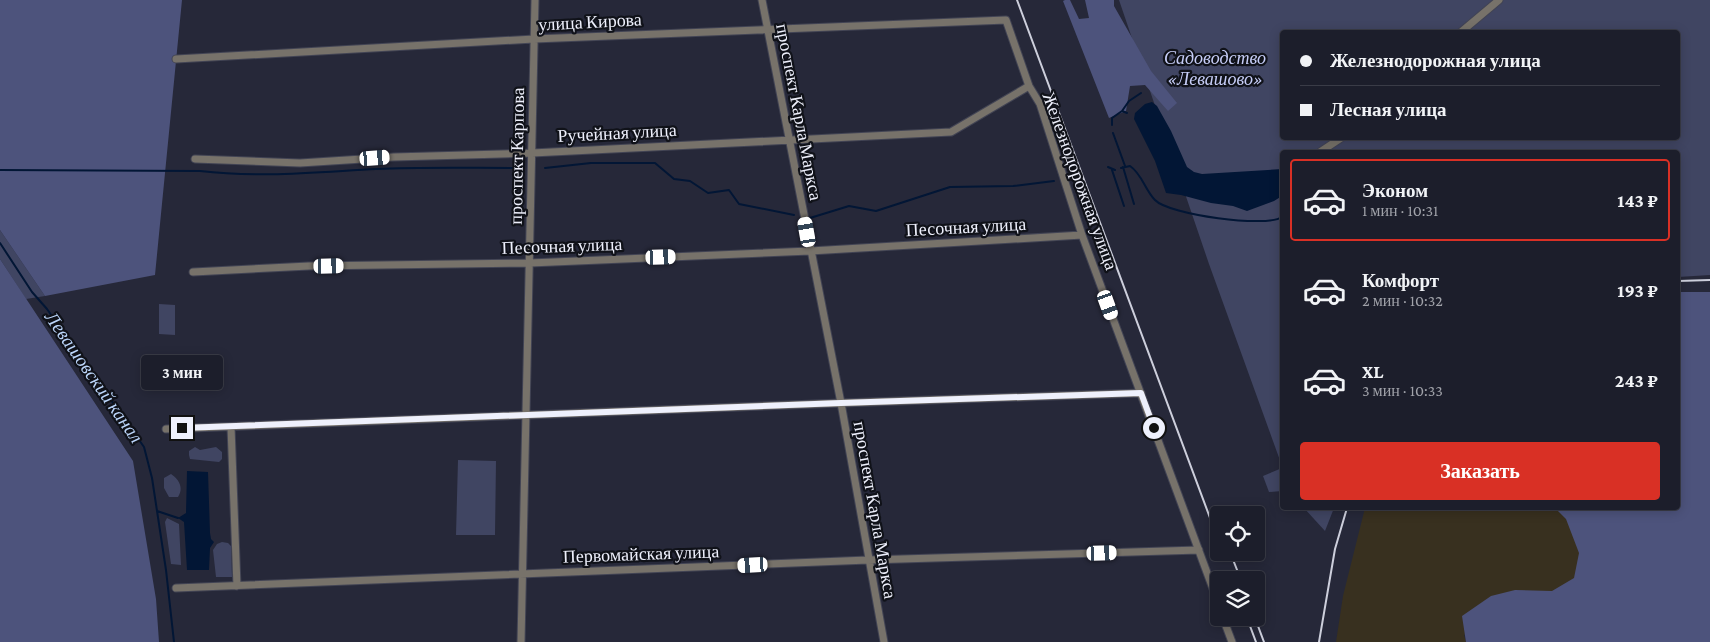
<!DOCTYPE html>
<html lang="ru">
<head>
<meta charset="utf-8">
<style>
  body { margin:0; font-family:"Crimson Pro",serif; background:#252733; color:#f1f3f6; height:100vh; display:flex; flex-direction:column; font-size:19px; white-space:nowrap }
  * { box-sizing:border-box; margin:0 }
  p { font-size:16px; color:#a0a2a9 }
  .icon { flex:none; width:28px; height:28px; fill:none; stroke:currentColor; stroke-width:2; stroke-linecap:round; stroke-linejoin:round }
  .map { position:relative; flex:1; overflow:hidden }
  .drawer { position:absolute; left:1280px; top:150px; width:400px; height:360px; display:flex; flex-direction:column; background:#1c1e2b; border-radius:5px; box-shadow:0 2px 12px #0003,0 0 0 1px #3a3c47 }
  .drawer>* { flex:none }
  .hud { position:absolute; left:1280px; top:30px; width:400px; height:110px; border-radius:5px; box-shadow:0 2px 12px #0003,0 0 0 1px #3a3c47; display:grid; align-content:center; height:110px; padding:0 20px; background:#1c1e2b }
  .controls { position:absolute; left:1210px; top:506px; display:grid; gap:10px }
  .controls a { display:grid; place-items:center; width:55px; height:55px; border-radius:5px; background:#1c1e2b; box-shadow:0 2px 12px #0003,0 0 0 1px #3a3c47; font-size:25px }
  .end { position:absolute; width:22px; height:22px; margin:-11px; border:6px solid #eef0fc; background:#111; box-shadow:0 0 0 2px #111 }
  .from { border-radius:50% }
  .bubble { position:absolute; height:35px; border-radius:5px; background:#1c1e2b; box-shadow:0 2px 12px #0003,0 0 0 1px #3a3c47; font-size:16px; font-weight:700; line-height:35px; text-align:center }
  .car { position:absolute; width:15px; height:30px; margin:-15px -8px; border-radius:6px; box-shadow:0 0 4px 1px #0007; background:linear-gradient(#fff 24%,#345 0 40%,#fff 0 76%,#345 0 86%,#fff 0) }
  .hud b { display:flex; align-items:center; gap:18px; height:48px; font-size:19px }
  .hud b+b { border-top:1px solid #3a3c47 }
  .hud i { width:12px; height:12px; background:#f1f3f6 }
  ul { padding:9px 0 0; list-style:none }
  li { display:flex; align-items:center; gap:15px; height:82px; margin:0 10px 8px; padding:0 10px; border:2px solid transparent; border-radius:5px }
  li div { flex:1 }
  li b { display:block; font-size:19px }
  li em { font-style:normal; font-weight:700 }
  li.current { border-color:#d93025 }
  li>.icon { width:45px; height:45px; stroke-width:1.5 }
  .primary-button { display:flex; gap:10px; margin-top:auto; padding:10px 20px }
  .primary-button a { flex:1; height:58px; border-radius:5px; background:#d93025; color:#fff; font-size:20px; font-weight:700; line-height:58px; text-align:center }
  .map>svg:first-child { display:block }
</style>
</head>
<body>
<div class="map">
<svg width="1710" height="642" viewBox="0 0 1710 642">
  <rect width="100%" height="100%" fill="#262839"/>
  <path fill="#38301f" d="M 1365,508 L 1559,508 L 1584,529 L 1578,582 L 1464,635 L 1466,642 L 1336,642 L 1343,596 Z"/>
  <path fill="#404562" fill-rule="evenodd" d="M 1119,0 L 1710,0 L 1710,275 L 1678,277 L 1678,152 L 1282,152 L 1282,466 L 1209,264 ZM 1282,32 L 1678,32 L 1678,138 L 1282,138 Z
    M 0,230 L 45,296 L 26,299 L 0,259 Z
    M 159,304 L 175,305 L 175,335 L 159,334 Z
    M 195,447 L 200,450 L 216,447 L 222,452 L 222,459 L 219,462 L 190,459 L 189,455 L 189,451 Z
    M 458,460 L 496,461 L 495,535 L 456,535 Z
    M 1282,468 L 1282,491 L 1269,492 L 1263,476 Z
    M 171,474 C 179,479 184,488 178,497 L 169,497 L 164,488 L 164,478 Z
    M 1304,508 L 1334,508 L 1325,531 Z
    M 167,518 L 179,524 L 181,565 L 171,564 L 165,522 Z
    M 222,542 L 228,543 L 231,546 L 232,577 L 216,577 L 213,550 L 217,544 Z"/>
  <path fill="#4d537c" d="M 0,0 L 182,0 L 155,275 L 45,296 L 0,230 Z
    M 1065,0 L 1070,0 L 1079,19 L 1089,18 L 1085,0 L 1114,0 L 1114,6 L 1151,71 L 1177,103 L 1168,111 L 1145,85 L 1130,86 L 1126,111 L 1109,118 L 1063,1 Z
    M 0,259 L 133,461 L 156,599 L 159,642 L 0,642 Z
    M 1678,292 L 1710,292 L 1710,642 L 1466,642 L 1462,616 L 1491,596 L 1515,590 L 1552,591 L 1574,578 L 1579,553 L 1566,519 L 1555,508 L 1678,508 Z"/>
  <path fill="#021635" d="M 1152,102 L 1157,106 L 1171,131 L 1187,167 L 1194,172 L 1202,174 L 1282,169 L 1282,196 L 1274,201 L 1247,211 L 1233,206 L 1211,203 L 1181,195 L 1166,193 L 1155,161 L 1134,119 L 1135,113 L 1145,104 Z
    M 187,471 L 208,472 L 210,533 L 211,539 L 214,542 L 210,548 L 209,570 L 187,570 L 184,522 L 178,518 L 186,513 Z"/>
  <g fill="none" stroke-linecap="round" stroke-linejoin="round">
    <path stroke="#021635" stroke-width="2" d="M 1122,111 L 1129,101 L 1141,93
      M 1112,125 L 1112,118 L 1122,111 L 1127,113
      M 1113,133 L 1125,166
      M 1108,167 L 1115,170
      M 1123,167 L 1134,204
      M 545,168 L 591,163 L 655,163 L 674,179 L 690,181 L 708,193 L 729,190 L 739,204 L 794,215
      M 1121,168 L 1130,166 C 1142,174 1145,190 1155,200 C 1169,215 1267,228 1282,217
      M 0,170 L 200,171 C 258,178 317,172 376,169 C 421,167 467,168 513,168
      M 1112,170 L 1124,206
      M 1070,178 L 1074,179
      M 810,218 L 849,206 L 876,211 L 950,187 L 1013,186 L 1054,181
      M 0,243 L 32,292 L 47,309 L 144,447 L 152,478 L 166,570 L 174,642
      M 157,511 L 178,518"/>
    <defs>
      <path id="minor" d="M 762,0 L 841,403 L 884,642
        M 1461,32 L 1499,0
        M 176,59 L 534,39 L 1006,20 L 1029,86 L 1040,104 L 1082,235 L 1219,605
        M 1320,152 L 1341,138
        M 195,159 L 300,163 L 394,157 L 532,153 L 951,132 L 1029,86
        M 193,272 L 309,266 L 530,263 L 810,251 L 1082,235
        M 231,427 L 237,586
        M 166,429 L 841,403 L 1141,393
        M 176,588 L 868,560 L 1199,550
        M 1223,618 L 1232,642
        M 521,642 L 535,0"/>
    </defs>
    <use href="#minor" stroke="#424454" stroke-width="9"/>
    <use href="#minor" stroke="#77726a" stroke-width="7"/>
    <path stroke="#cdcfdc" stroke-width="2" d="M 1017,0 L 1219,542
      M 1678,281 L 1710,280
      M 1230,552 L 1241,580
      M 1247,618 L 1256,642
      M 1255,618 L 1264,642
      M 1319,642 L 1335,549 L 1347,508"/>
  </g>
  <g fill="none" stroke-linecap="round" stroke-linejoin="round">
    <path stroke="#eef0fc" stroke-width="6" d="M 182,428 L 841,403 L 1141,393 L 1154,428"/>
  </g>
  <g text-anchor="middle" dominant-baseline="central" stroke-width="4.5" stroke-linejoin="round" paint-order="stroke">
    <g font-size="18" fill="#eef0fc" stroke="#101219">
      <text transform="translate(590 22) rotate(-3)">улица Кирова</text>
      <text transform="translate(799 112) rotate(79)">проспект Карла Маркса</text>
      <text transform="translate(617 133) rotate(-3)">Ручейная улица</text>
      <text transform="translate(517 156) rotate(-89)">проспект Карпова</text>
      <text transform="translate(1080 181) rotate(70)">Железнодорожная улица</text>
      <text transform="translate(966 227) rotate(-3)">Песочная улица</text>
      <text transform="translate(562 246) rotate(-2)">Песочная улица</text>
      <text transform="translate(875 510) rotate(80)">проспект Карла Маркса</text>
      <text transform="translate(641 554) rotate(-2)">Первомайская улица</text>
    </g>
    <g font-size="18" font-style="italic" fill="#c7cef8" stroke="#101219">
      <text x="1215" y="58">Садоводство<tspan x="1215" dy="21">«Левашово»</tspan></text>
    </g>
    <g font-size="19" font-style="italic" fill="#bbd5fa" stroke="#101219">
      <text transform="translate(94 377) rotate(55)">Левашовский канал</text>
    </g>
  </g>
</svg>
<div class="controls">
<a><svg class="icon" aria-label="locate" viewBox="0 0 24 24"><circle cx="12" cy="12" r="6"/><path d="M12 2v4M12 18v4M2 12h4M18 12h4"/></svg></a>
<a><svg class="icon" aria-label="layers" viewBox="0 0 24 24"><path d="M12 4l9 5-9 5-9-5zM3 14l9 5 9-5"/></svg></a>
</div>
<i class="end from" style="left:1154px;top:428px"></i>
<i class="end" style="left:182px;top:428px"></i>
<div class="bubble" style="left:141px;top:355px;width:82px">3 мин</div>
<i class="car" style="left:375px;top:158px;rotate:86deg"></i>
<i class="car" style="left:807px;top:232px;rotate:350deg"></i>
<i class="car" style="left:661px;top:257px;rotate:88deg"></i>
<i class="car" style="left:329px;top:266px;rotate:89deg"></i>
<i class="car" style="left:1108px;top:305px;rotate:160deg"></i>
<i class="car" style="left:1102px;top:553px;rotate:88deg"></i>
<i class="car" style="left:753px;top:565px;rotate:267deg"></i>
<div class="hud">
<b><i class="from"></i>Железнодорожная улица</b>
<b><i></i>Лесная улица</b>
</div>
<section class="drawer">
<ul>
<li class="current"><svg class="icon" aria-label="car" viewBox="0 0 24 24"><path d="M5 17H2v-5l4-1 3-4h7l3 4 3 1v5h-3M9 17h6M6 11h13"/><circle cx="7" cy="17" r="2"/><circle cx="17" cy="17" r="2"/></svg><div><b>Эконом</b><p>1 мин · 10:31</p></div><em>143 ₽</em></li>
<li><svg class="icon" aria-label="car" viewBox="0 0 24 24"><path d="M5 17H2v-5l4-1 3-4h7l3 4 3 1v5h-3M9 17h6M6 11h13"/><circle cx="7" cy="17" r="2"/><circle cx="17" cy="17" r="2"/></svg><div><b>Комфорт</b><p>2 мин · 10:32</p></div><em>193 ₽</em></li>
<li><svg class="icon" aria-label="car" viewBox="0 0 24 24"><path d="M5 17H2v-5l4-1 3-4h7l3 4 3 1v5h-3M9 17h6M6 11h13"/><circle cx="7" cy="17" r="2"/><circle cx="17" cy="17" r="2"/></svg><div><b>XL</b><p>3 мин · 10:33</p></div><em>243 ₽</em></li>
</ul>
<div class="primary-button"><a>Заказать</a></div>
</section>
</div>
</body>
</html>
